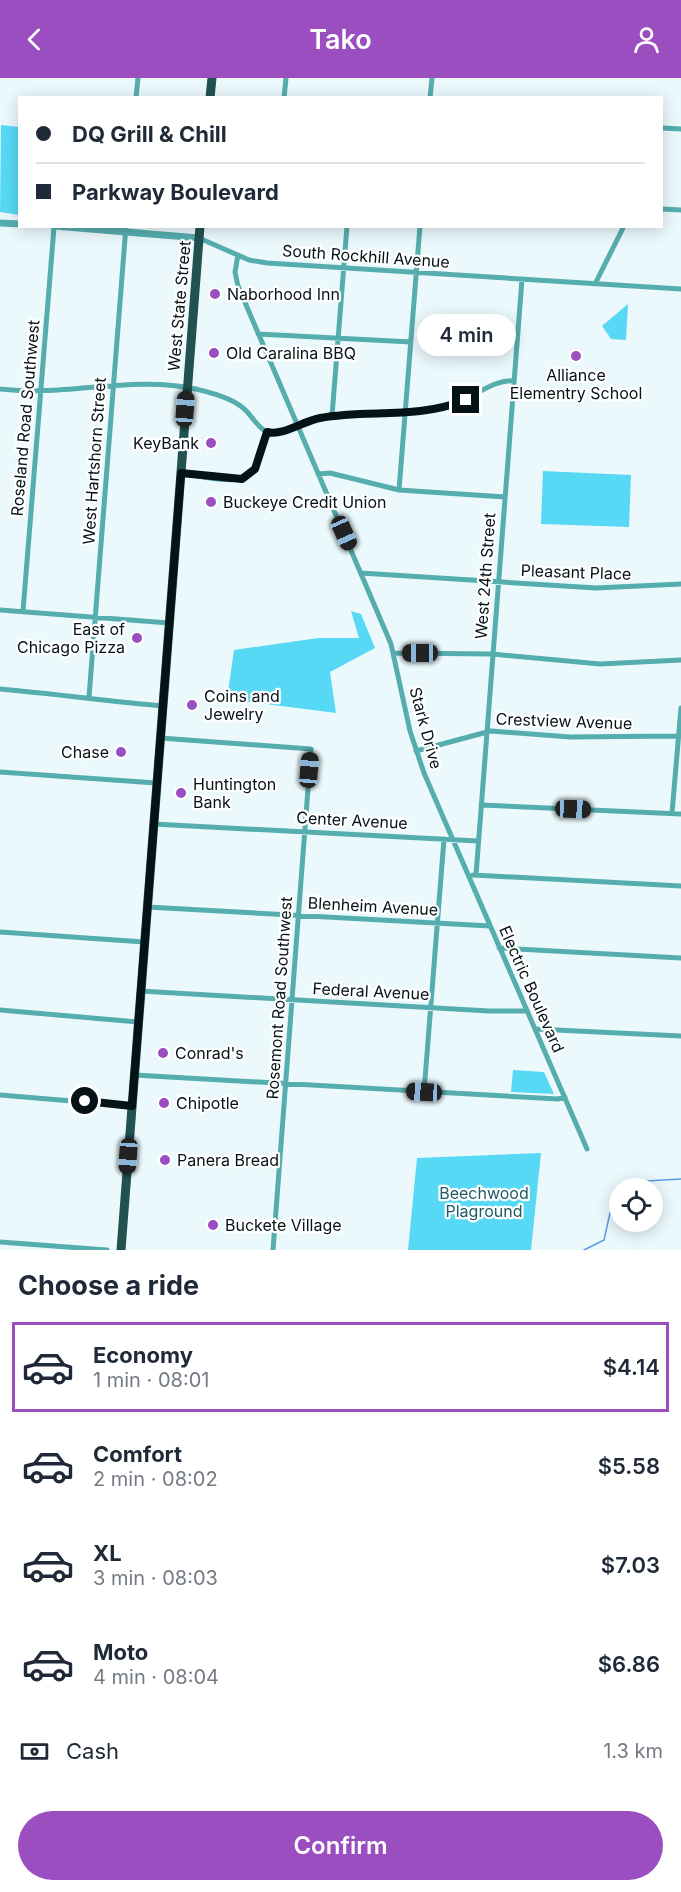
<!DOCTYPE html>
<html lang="en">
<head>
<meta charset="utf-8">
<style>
  body { margin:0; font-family:Inter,sans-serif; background:#f6f6f7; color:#1f2937; height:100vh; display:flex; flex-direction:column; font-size:22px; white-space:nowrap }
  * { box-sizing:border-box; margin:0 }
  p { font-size:20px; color:#747a83 }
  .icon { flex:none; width:33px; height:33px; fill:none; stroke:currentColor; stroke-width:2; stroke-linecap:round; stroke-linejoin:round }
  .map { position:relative; height:1172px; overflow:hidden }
  .panel { display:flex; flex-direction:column; background:#fff; flex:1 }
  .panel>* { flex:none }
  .banner { position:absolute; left:18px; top:18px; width:645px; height:132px; border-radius:0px; box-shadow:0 3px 15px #0003; display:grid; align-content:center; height:132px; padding:0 18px; background:#fff }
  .fabs { position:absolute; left:609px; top:1100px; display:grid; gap:12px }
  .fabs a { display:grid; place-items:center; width:54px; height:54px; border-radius:50%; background:#fff; box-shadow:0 3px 15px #0003; font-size:30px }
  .end { position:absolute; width:27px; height:27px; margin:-14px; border:8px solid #051216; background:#fff; box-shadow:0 0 0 3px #fff }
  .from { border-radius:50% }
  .bubble { position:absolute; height:42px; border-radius:21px; background:#fff; box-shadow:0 3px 15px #0003; font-size:20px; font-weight:600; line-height:42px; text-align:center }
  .car { position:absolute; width:18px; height:36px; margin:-18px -9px; border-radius:8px; box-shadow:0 0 4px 2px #0007; background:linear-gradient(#222 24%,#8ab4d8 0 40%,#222 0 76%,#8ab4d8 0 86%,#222 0) }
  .banner b { display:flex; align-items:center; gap:21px; height:57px; font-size:22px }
  .banner b+b { border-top:2px solid #e0e1e3 }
  .banner i { width:15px; height:15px; background:#1f2937 }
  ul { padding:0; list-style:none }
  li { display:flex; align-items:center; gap:18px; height:90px; margin:0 12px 9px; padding:0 6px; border:3px solid transparent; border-radius:0px }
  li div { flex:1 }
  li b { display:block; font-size:22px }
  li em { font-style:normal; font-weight:600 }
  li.active { border-color:#9a4ec0 }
  li>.icon { width:54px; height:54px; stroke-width:1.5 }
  h2 { padding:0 18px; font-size:27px; line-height:72px }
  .pay { display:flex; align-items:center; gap:15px; height:66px; padding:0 18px; font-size:22px }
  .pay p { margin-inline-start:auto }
  .button { display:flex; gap:12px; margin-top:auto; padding:12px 18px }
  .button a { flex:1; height:69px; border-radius:36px; background:#9a4ec0; color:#fff; font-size:24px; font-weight:600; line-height:69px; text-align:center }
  header { display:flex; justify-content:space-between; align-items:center; height:78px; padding:0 18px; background:#9a4ec0; color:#fff; font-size:27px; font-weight:600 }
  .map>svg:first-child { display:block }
</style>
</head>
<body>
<header><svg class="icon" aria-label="back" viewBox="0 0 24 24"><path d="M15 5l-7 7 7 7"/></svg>Tako<svg class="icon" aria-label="person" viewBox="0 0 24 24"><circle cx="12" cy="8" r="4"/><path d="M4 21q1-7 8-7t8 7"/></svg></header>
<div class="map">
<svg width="681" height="1172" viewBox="0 0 681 1172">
  <rect width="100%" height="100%" fill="#ebf9fd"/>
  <path fill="#57d9f6" d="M 1,47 L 19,49 L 19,137 L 0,134 Z
    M 628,226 L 626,262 L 611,261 L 602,248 Z
    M 543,393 L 631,397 L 629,449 L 541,446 Z
    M 351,533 L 361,536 L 375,570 L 330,594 L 336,635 L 227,621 L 234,572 L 318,560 L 359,560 Z
    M 513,992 L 544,994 L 554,1016 L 511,1014 Z
    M 541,1075 L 531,1172 L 408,1172 L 417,1080 Z"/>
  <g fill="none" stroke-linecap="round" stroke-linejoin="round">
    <path stroke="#5d9ae4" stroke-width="1.5" d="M 635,1110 L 646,1103 L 681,1101
      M 584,1172 L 604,1162 L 610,1135 L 620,1124"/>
    <path stroke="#56adae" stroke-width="5" d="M 136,20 L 138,0
      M 284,20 L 286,0
      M 430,20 L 432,0
      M 662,50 L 681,51
      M 662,131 L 681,132
      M 199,160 L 249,182 L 267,185 L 681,211
      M 238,177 L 235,194 L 238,208 L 391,566 L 410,653 L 424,695 L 587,1071
      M 595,206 L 624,148
      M 258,256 L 411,264
      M 0,311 C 65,319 132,297 196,311 C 211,315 229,319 242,329 C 254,338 259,357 277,355 C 284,354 291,349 298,346 C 309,342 321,340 333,338 C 375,333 415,340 455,326 C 475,319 493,301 514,303
      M 332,338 L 347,148
      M 181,395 C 200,397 244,412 256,390 C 261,379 262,365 267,354
      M 318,396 L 330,395 L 399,412 L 505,419
      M 399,412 L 420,148
      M 361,495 L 596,510 L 681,506
      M 0,532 L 169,545
      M 23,533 L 54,149
      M 394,575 L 492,576 L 600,586 L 681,582
      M 0,611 C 55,616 108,623 162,628
      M 89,619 L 126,148
      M 160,660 L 311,671 L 273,1172
      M 416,673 L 491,653 L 570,659 L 678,658
      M 0,694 L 156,705
      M 481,727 L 681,736
      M 672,735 L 681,630
      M 153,746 L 478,763
      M 473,797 L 681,808
      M 476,797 L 522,201
      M 147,829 L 490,848
      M 0,854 L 144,864
      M 499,870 L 681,880
      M 140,913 L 489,933 L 527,933
      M 0,932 L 138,944
      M 535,951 L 681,958
      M 134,997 L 558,1021 L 565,1019
      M 424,1014 L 444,761
      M 0,1017 L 132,1028
      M 0,1164 L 107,1172"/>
    <path stroke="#56adae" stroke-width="7" d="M 0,145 L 20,146
      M 54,148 L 199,160"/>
    <path stroke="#215151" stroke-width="9" d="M 210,20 L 212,0
      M 121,1172 L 200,148"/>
  </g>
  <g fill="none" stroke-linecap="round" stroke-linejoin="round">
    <path stroke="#051216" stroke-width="8" d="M 85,1023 L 132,1028 L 181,395 L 242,401 L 255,391 L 267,354 C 284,358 303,343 320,340 C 371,331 413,342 466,322"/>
  </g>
  <g fill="#9a4ec0" stroke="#fff" stroke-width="2">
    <circle cx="215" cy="216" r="6"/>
    <circle cx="214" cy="275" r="6"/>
    <circle cx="576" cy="278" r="6"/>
    <circle cx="211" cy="365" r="6"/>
    <circle cx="211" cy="424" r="6"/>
    <circle cx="137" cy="560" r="6"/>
    <circle cx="192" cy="627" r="6"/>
    <circle cx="121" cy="674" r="6"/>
    <circle cx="181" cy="715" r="6"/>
    <circle cx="163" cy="975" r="6"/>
    <circle cx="164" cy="1025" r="6"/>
    <circle cx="165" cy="1082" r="6"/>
    <circle cx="213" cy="1147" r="6"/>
  </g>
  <g text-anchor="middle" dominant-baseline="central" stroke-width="4.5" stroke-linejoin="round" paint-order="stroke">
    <g font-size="16" fill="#051216" stroke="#fff">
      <text transform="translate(366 178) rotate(4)">South Rockhill Avenue</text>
      <text transform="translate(179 228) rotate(-85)">West State Street</text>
      <text transform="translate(25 340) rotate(-85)">Roseland Road Southwest</text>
      <text transform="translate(94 383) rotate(-86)">West Hartshorn Street</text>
      <text transform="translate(576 494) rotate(2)">Pleasant Place</text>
      <text transform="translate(485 498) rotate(-86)">West 24th Street</text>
      <text transform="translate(564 643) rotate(2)">Crestview Avenue</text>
      <text transform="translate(426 650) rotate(75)">Stark Drive</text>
      <text transform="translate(352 742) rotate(3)">Center Avenue</text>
      <text transform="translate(373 828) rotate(3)">Blenheim Avenue</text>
      <text transform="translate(532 911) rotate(66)">Electric Boulevard</text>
      <text transform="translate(371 913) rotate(3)">Federal Avenue</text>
      <text transform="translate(279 920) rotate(-86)">Rosemont Road Southwest</text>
    </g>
    <g font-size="16" fill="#051216" stroke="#fff" text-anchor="start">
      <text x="227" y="216">Naborhood Inn</text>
      <text x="226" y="275">Old Caralina BBQ</text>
      <text x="576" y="297" text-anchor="middle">Alliance<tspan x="576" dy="18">Elementry School</tspan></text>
      <text x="199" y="365" text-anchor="end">KeyBank</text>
      <text x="223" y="424">Buckeye Credit Union</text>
      <text x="125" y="551" text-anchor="end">East of<tspan x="125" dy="18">Chicago Pizza</tspan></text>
      <text x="204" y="618">Coins and<tspan x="204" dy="18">Jewelry</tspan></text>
      <text x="109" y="674" text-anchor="end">Chase</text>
      <text x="193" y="706">Huntington<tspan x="193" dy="18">Bank</tspan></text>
      <text x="175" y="975">Conrad's</text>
      <text x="176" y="1025">Chipotle</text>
      <text x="177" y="1082">Panera Bread</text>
      <text x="225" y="1147">Buckete Village</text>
    </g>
    <g font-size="16" fill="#1e5966" stroke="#fff">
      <text x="484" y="1115">Beechwood<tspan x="484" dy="18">Plaground</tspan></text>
    </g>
  </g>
</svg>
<div class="fabs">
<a><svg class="icon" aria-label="locate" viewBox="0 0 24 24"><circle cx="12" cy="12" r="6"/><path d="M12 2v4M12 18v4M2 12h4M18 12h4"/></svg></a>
</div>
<i class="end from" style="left:85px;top:1023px"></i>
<i class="end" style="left:466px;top:322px"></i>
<div class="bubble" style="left:417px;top:236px;width:99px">4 min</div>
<i class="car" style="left:185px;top:331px;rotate:4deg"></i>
<i class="car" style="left:344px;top:455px;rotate:156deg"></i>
<i class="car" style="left:420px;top:575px;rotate:270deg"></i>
<i class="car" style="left:309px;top:692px;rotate:5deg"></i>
<i class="car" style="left:573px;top:731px;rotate:92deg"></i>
<i class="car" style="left:424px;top:1014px;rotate:273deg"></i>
<i class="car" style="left:128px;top:1078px;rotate:184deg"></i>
<div class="banner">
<b><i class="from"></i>DQ Grill &amp; Chill</b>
<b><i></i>Parkway Boulevard</b>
</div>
</div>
<section class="panel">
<h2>Choose a ride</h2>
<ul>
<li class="active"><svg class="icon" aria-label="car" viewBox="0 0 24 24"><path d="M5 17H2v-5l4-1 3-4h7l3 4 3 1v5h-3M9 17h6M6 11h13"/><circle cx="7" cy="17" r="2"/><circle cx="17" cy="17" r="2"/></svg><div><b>Economy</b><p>1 min · 08:01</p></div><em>$4.14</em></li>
<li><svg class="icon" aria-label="car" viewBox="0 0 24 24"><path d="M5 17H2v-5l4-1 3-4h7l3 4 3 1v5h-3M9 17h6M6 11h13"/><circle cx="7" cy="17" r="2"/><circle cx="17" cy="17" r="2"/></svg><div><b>Comfort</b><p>2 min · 08:02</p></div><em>$5.58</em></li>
<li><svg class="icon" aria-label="car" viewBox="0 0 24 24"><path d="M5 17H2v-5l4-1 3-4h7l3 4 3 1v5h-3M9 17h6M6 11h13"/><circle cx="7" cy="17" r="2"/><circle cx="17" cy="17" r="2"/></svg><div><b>XL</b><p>3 min · 08:03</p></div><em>$7.03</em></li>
<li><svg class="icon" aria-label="car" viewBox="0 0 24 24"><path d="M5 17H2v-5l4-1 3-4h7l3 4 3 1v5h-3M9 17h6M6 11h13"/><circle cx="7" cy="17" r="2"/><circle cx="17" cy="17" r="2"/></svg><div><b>Moto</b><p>4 min · 08:04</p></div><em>$6.86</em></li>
</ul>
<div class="pay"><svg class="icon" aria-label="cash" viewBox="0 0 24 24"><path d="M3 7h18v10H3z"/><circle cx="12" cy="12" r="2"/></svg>Cash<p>1.3 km</p></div>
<div class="button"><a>Confirm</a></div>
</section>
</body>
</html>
